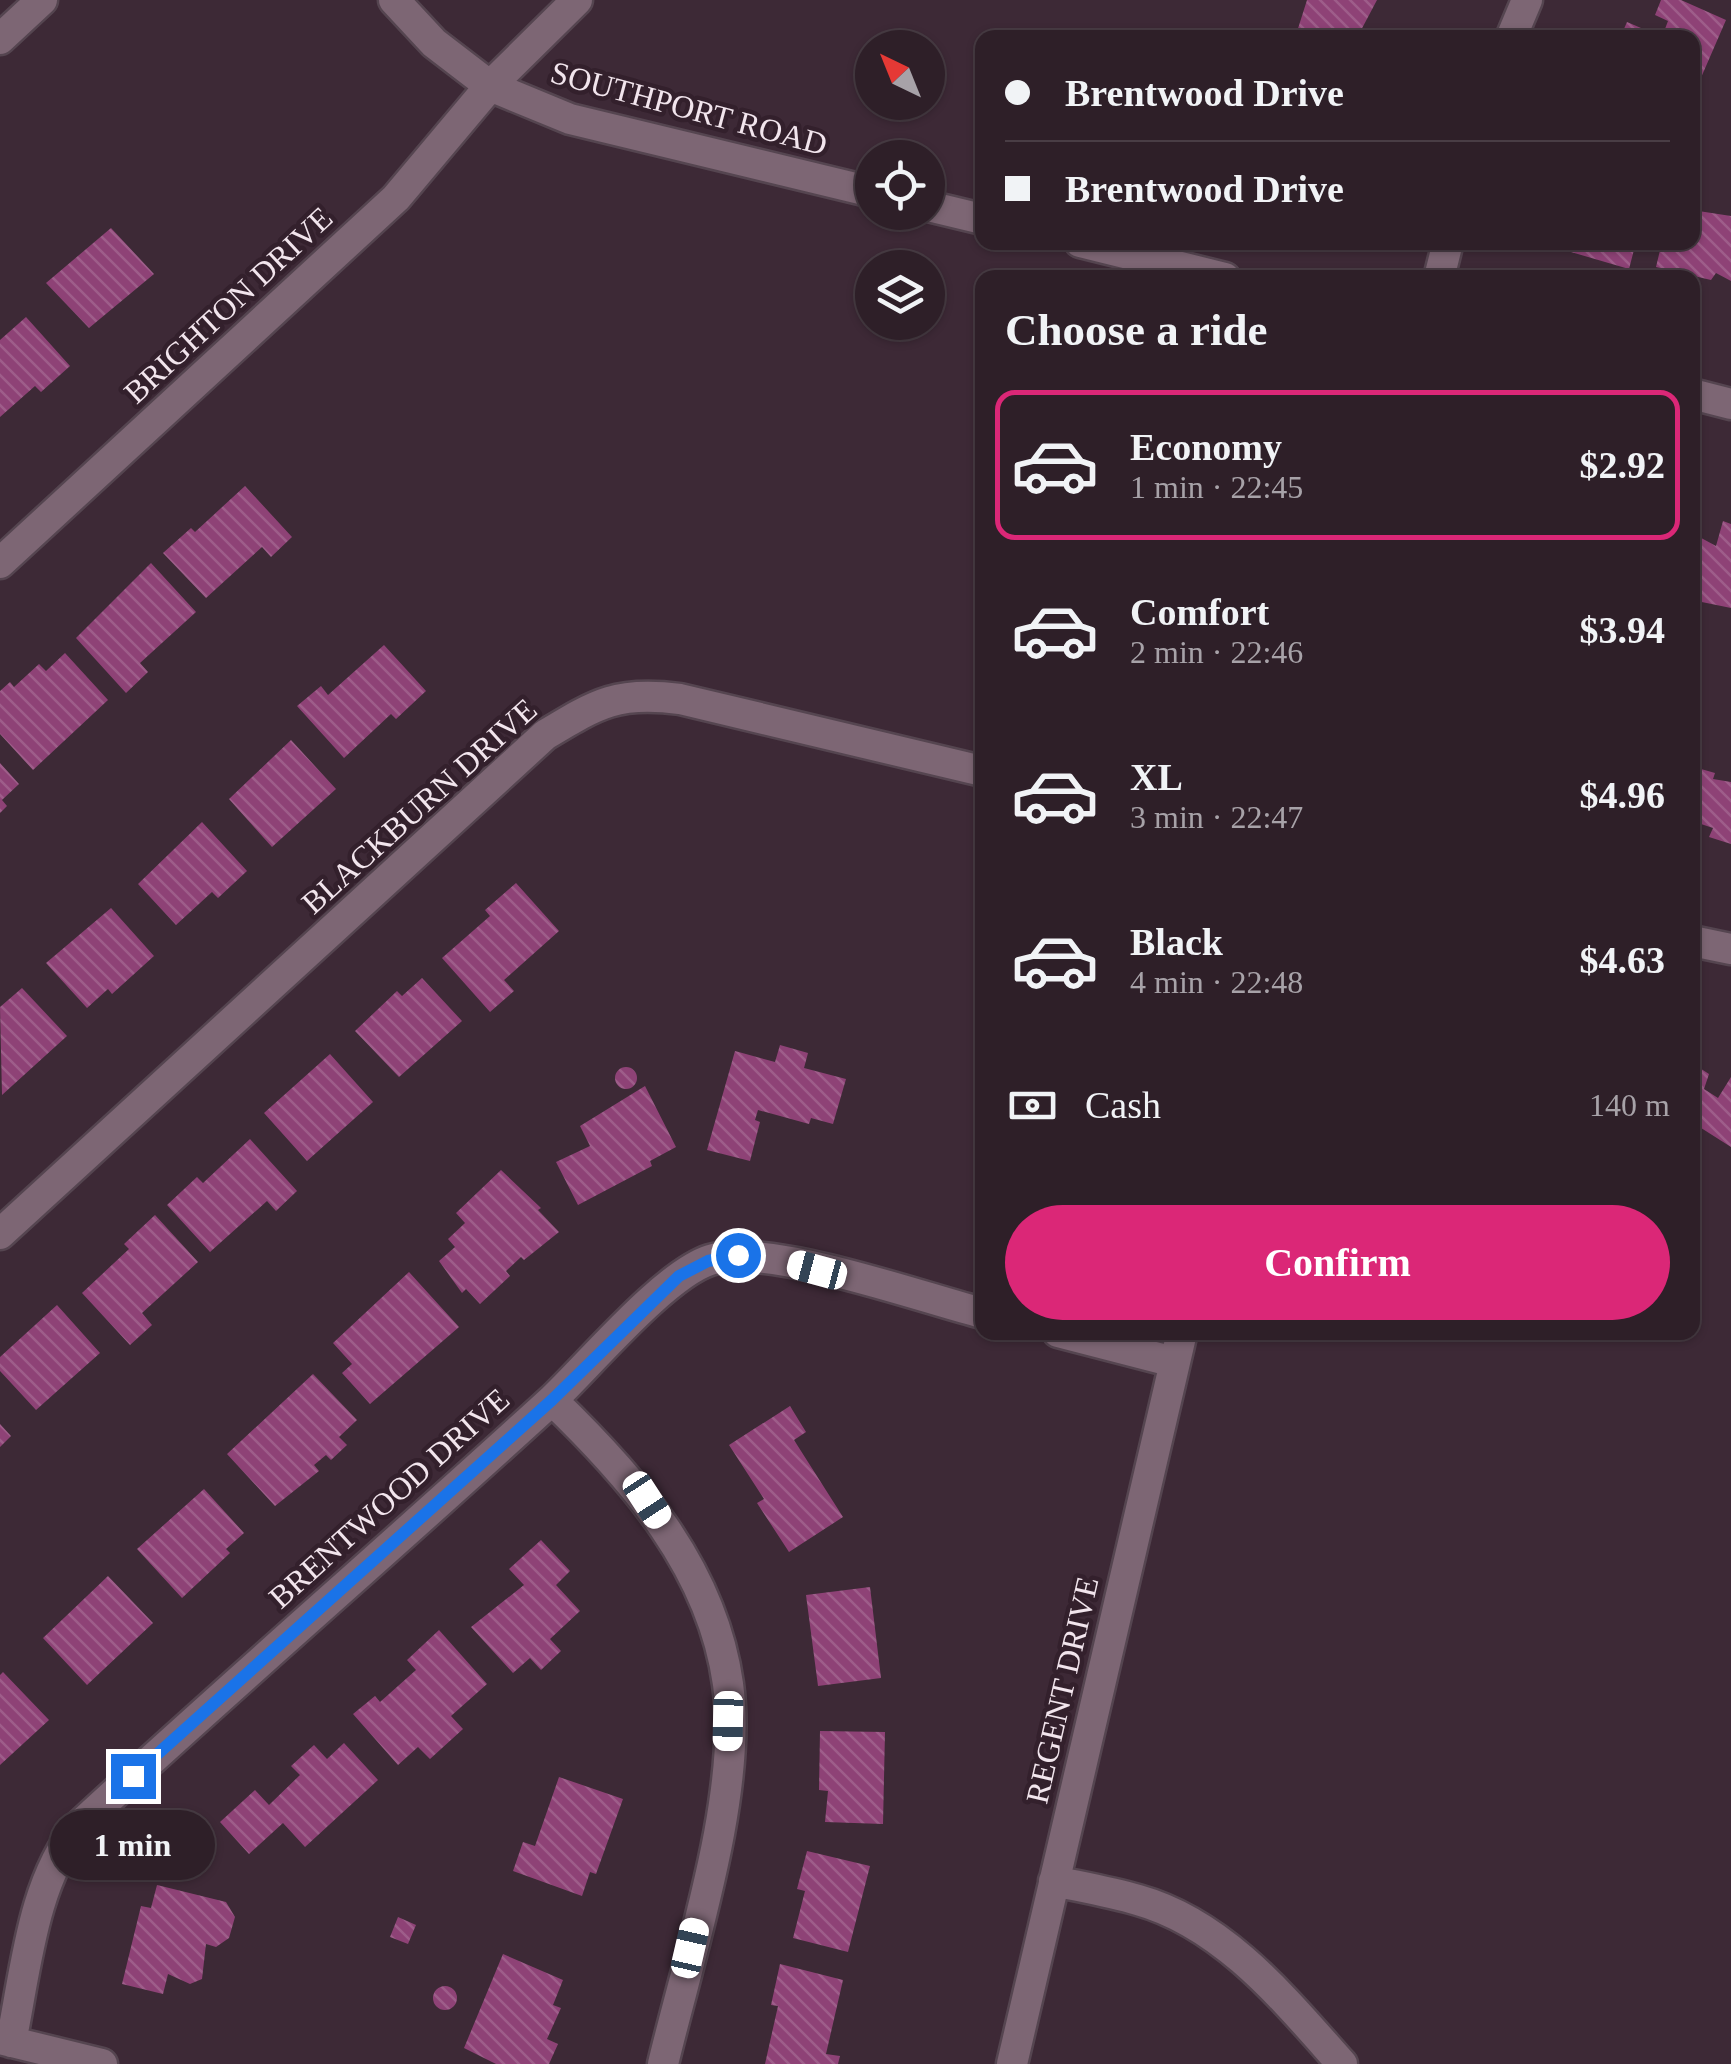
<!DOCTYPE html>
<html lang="en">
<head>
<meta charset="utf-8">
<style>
  body { margin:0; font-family:"Times New Roman",serif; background:#3a2c34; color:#f1f3f6; height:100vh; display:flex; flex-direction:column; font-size:38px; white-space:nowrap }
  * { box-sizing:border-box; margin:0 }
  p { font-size:32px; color:#a7a2a8 }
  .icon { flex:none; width:55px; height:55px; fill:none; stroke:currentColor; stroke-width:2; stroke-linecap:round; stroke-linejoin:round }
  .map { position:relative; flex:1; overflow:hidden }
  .details { position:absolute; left:975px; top:270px; width:725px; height:1070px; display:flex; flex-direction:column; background:#2e1f28; border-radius:20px; box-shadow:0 2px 8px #0004,0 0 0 2px #493d45 }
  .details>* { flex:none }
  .guide { position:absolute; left:975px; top:30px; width:725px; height:220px; border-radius:20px; box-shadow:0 2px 8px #0004,0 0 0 2px #493d45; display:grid; align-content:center; height:220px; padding:0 30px; background:#2e1f28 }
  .needle { width:65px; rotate:317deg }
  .fabs { position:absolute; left:855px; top:30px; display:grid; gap:20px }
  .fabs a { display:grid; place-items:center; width:90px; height:90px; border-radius:50%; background:#2e1f28; box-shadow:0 2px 8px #0004,0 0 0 2px #493d45; font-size:50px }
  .end { position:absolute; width:45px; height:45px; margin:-22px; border:12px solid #1a73e8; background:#fff; box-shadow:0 0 0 5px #fff }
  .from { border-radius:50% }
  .bubble { position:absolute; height:70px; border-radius:35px; background:#2e1f28; box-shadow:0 2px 8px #0004,0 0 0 2px #493d45; font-size:32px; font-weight:800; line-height:70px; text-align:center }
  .car { position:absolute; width:30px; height:60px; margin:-30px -15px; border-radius:12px; box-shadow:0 0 8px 2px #0007; background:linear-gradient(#fff 24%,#345 0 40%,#fff 0 76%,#345 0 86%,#fff 0) }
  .guide b { display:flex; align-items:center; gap:35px; height:95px; font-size:38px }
  .guide b+b { border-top:2px solid #493d45 }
  .guide i { width:25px; height:25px; background:#f1f3f6 }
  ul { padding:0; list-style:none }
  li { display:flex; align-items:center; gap:30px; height:150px; margin:0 20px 15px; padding:0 10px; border:5px solid transparent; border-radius:20px }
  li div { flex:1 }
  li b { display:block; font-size:38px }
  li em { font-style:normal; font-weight:800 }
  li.on { border-color:#db2777 }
  li>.icon { width:90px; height:90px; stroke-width:1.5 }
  h2 { padding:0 30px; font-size:45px; line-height:120px }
  .pay { display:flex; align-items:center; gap:25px; height:110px; padding:0 30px; font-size:38px }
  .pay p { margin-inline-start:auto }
  .action { display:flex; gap:20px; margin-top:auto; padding:20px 30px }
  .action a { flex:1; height:115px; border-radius:60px; background:#db2777; color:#fff; font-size:40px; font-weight:800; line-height:115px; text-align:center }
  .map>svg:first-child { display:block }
</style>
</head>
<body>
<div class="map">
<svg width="1731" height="2064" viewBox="0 0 1731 2064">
  <defs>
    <pattern id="building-back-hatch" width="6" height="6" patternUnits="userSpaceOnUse" patternTransform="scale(2.5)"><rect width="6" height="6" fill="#8e4276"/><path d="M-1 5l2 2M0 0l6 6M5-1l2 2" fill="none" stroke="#9e5d8a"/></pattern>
  </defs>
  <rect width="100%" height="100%" fill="#3d2936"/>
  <path fill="url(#building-back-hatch)" d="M 1307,0 L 1377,0 L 1359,34 L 1366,38 L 1295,38 Z
    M 1661,0 L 1681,0 L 1726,20 L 1700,80 L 1692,77 L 1692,38 L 1620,38 L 1627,22 L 1662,37 L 1668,21 L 1655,15 Z
    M 1692,210 L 1731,216 L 1731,281 L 1716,273 L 1711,280 L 1656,267 L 1662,242 L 1692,242 Z
    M 111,228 L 154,274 L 89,328 L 46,283 Z
    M 1563,242 L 1636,242 L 1629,269 L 1571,252 L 1572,246 Z
    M 26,317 L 70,366 L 41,392 L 35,386 L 0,417 L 0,340 Z
    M 245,486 L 292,537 L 271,557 L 262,547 L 206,598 L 163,553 L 191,528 L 195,532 Z
    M 1723,521 L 1731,524 L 1731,608 L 1692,600 L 1692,533 L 1716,546 Z
    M 151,563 L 196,612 L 140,663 L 148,672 L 126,693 L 76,638 Z
    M 384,645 L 426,691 L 396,719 L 391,714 L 344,758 L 297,706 L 321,686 L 328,695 Z
    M 65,653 L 108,700 L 33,770 L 0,734 L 0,691 L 10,682 L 14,687 L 39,664 L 46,671 Z
    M 291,740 L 336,789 L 272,847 L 229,799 Z
    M 0,763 L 19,784 L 2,800 L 7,806 L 0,813 Z
    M 1701,769 L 1715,773 L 1713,779 L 1731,782 L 1731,844 L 1709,837 L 1713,828 L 1692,821 L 1692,773 L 1698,775 Z
    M 202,822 L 247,871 L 218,898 L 212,892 L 176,925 L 138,884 Z
    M 516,883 L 559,931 L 504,980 L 514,991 L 490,1012 L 442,958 L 490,916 L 485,910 Z
    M 111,908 L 154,956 L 112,994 L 108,989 L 87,1008 L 46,963 Z
    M 422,978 L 462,1021 L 399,1077 L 355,1031 L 397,991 L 402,996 Z
    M 22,988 L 67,1036 L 2,1095 L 0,1007 Z
    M 780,1045 L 808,1053 L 804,1068 L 846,1079 L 833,1124 L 811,1118 L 809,1124 L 758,1110 L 755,1120 L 760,1122 L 750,1161 L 707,1150 L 735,1051 L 775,1062 Z
    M 330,1054 L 373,1102 L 307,1161 L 264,1113 Z
    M 1692,1063 L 1709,1074 L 1704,1089 L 1718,1098 L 1731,1077 L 1731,1147 L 1698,1126 L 1692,1134 Z
    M615 1078a11 11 0 1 1 22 0a11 11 0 1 1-22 0Z
    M 645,1086 L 676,1147 L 650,1161 L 652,1166 L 578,1205 L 556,1162 L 590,1146 L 580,1126 Z
    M 250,1139 L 297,1191 L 276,1211 L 267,1201 L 210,1252 L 167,1205 L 197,1177 L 203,1183 Z
    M 501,1170 L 541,1208 L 538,1210 L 559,1232 L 524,1260 L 521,1257 L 506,1271 L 510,1276 L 480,1304 L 466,1289 L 462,1293 L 439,1261 L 455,1247 L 448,1239 L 465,1223 L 456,1213 Z
    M 155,1215 L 198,1262 L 142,1313 L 152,1325 L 130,1345 L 82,1293 L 129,1249 L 124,1244 Z
    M 409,1272 L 459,1327 L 370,1404 L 342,1373 L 352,1364 L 333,1343 Z
    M 57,1305 L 100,1353 L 36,1410 L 0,1371 L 0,1357 Z
    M 313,1374 L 357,1420 L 339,1437 L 347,1445 L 331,1460 L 326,1455 L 314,1465 L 319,1471 L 275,1506 L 227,1454 Z
    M 790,1406 L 806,1432 L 794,1440 L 843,1517 L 789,1552 L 757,1503 L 764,1499 L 729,1445 Z
    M 0,1424 L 11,1436 L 0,1447 Z
    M 204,1489 L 244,1533 L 226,1549 L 230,1553 L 182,1598 L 137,1549 Z
    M 541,1540 L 570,1571 L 556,1585 L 580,1611 L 550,1639 L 561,1651 L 541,1670 L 530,1658 L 513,1673 L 471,1627 L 524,1585 L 509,1569 Z
    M 108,1576 L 153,1623 L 87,1685 L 43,1638 Z
    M 870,1587 L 881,1678 L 818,1686 L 806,1595 Z
    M 439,1630 L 487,1684 L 451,1716 L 463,1729 L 430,1759 L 418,1747 L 398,1765 L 353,1714 L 375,1696 L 380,1702 L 416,1670 L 407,1660 Z
    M 3,1672 L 49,1720 L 0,1765 L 0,1675 Z
    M 820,1731 L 885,1732 L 883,1824 L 825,1822 L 828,1791 L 819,1790 Z
    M 344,1743 L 378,1780 L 305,1847 L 283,1823 L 249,1854 L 220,1822 L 255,1790 L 269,1805 L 300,1775 L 291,1766 L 314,1745 L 327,1759 Z
    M 559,1777 L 623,1799 L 596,1874 L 590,1872 L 582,1896 L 513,1871 L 523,1842 L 535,1846 Z
    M 807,1851 L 870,1866 L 848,1952 L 793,1938 L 805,1891 L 797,1889 Z
    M 157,1885 L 226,1902 L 235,1917 L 229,1938 L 216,1947 L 206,1944 L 202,1979 L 190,1984 L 168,1974 L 163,1994 L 122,1984 L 141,1906 L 151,1908 Z
    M 398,1917 L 416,1925 L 408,1944 L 390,1937 Z
    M 503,1954 L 563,1980 L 553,2005 L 561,2008 L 547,2039 L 558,2044 L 549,2064 L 496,2064 L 464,2048 Z
    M 780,1964 L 843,1980 L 826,2054 L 840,2056 L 838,2064 L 765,2064 L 778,2006 L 771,2005 Z
    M433 1998a12 12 0 1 1 24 0a12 12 0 1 1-24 0Z"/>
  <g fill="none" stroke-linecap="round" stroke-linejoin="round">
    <defs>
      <path id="minor" d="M 394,0 L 434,43 L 490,86 L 570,119 L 872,192
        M 1511,38 L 1527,0
        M 0,39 L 42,0
        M 928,206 L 982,219
        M 1080,242 L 1225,278
        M 1439,278 L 1448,242
        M 1692,394 L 1731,404
        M 0,563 L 396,198 L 490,86 L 577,0
        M 1692,941 L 1731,949
        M 0,1234 L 545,735 C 598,703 617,691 680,699 L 982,771
        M 1058,1332 L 1174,1362
        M 552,1400 C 633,1478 712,1568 728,1684 C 743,1793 689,1955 663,2064
        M 1054,1881 C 1082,1887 1111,1892 1138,1900 C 1224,1924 1285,2000 1342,2064
        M 0,2039 L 102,2064
        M 11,2042 C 26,1970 32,1883 79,1826 C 235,1682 396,1543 552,1400 C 590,1364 664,1275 710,1260 C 768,1242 919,1297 982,1313
        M 1012,2064 L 1182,1332"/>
    </defs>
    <use href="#minor" stroke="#554550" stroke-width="35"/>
    <use href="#minor" stroke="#7d6674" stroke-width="30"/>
  </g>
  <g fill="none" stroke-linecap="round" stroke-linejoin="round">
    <path stroke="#1a73e8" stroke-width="12" d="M 133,1776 L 552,1400 L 679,1276 L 708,1261 L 738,1255"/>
  </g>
  <g text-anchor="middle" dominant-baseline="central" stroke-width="9" stroke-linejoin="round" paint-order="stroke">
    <g font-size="32" fill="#f2e5ed" stroke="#33202c">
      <text transform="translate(689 108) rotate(15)">SOUTHPORT ROAD</text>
      <text transform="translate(228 305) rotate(-43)">BRIGHTON DRIVE</text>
      <text transform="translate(419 806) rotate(-42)">BLACKBURN DRIVE</text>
      <text transform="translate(389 1498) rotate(-42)">BRENTWOOD DRIVE</text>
      <text transform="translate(1062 1690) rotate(-77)">REGENT DRIVE</text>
    </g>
  </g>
</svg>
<div class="fabs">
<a><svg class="needle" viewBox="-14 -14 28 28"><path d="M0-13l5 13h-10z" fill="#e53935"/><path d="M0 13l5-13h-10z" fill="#a7a2a8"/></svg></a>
<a><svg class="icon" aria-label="locate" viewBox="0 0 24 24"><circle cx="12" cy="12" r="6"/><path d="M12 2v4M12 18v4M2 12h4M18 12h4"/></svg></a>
<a><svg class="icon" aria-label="layers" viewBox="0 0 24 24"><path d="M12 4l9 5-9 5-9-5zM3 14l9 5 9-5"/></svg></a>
</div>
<i class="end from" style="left:738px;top:1255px"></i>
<i class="end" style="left:133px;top:1776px"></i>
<div class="bubble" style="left:50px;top:1810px;width:165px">1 min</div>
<i class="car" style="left:817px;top:1270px;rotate:285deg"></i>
<i class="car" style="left:647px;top:1500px;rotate:147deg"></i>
<i class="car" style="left:728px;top:1721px;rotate:181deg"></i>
<i class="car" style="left:690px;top:1948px;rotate:13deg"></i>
<div class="guide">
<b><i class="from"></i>Brentwood Drive</b>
<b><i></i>Brentwood Drive</b>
</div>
<section class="details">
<h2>Choose a ride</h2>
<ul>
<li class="on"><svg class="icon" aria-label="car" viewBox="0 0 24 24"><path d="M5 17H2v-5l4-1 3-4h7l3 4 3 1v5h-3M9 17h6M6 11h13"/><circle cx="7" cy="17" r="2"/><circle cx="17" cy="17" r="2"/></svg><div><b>Economy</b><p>1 min · 22:45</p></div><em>$2.92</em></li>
<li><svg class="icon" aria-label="car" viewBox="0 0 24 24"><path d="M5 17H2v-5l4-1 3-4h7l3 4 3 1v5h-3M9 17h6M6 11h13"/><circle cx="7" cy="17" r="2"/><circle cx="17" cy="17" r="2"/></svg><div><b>Comfort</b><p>2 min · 22:46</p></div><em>$3.94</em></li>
<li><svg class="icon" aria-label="car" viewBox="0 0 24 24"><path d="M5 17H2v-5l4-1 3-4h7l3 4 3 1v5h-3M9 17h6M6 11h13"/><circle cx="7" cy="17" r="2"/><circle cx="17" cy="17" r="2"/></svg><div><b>XL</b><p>3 min · 22:47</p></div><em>$4.96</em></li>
<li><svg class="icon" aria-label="car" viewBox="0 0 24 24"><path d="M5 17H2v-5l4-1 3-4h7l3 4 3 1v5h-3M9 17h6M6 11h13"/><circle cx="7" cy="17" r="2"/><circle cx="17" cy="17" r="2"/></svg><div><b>Black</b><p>4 min · 22:48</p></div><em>$4.63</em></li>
</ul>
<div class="pay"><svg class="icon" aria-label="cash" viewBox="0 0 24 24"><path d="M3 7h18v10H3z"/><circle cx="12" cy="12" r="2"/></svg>Cash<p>140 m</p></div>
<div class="action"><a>Confirm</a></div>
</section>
</div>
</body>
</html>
